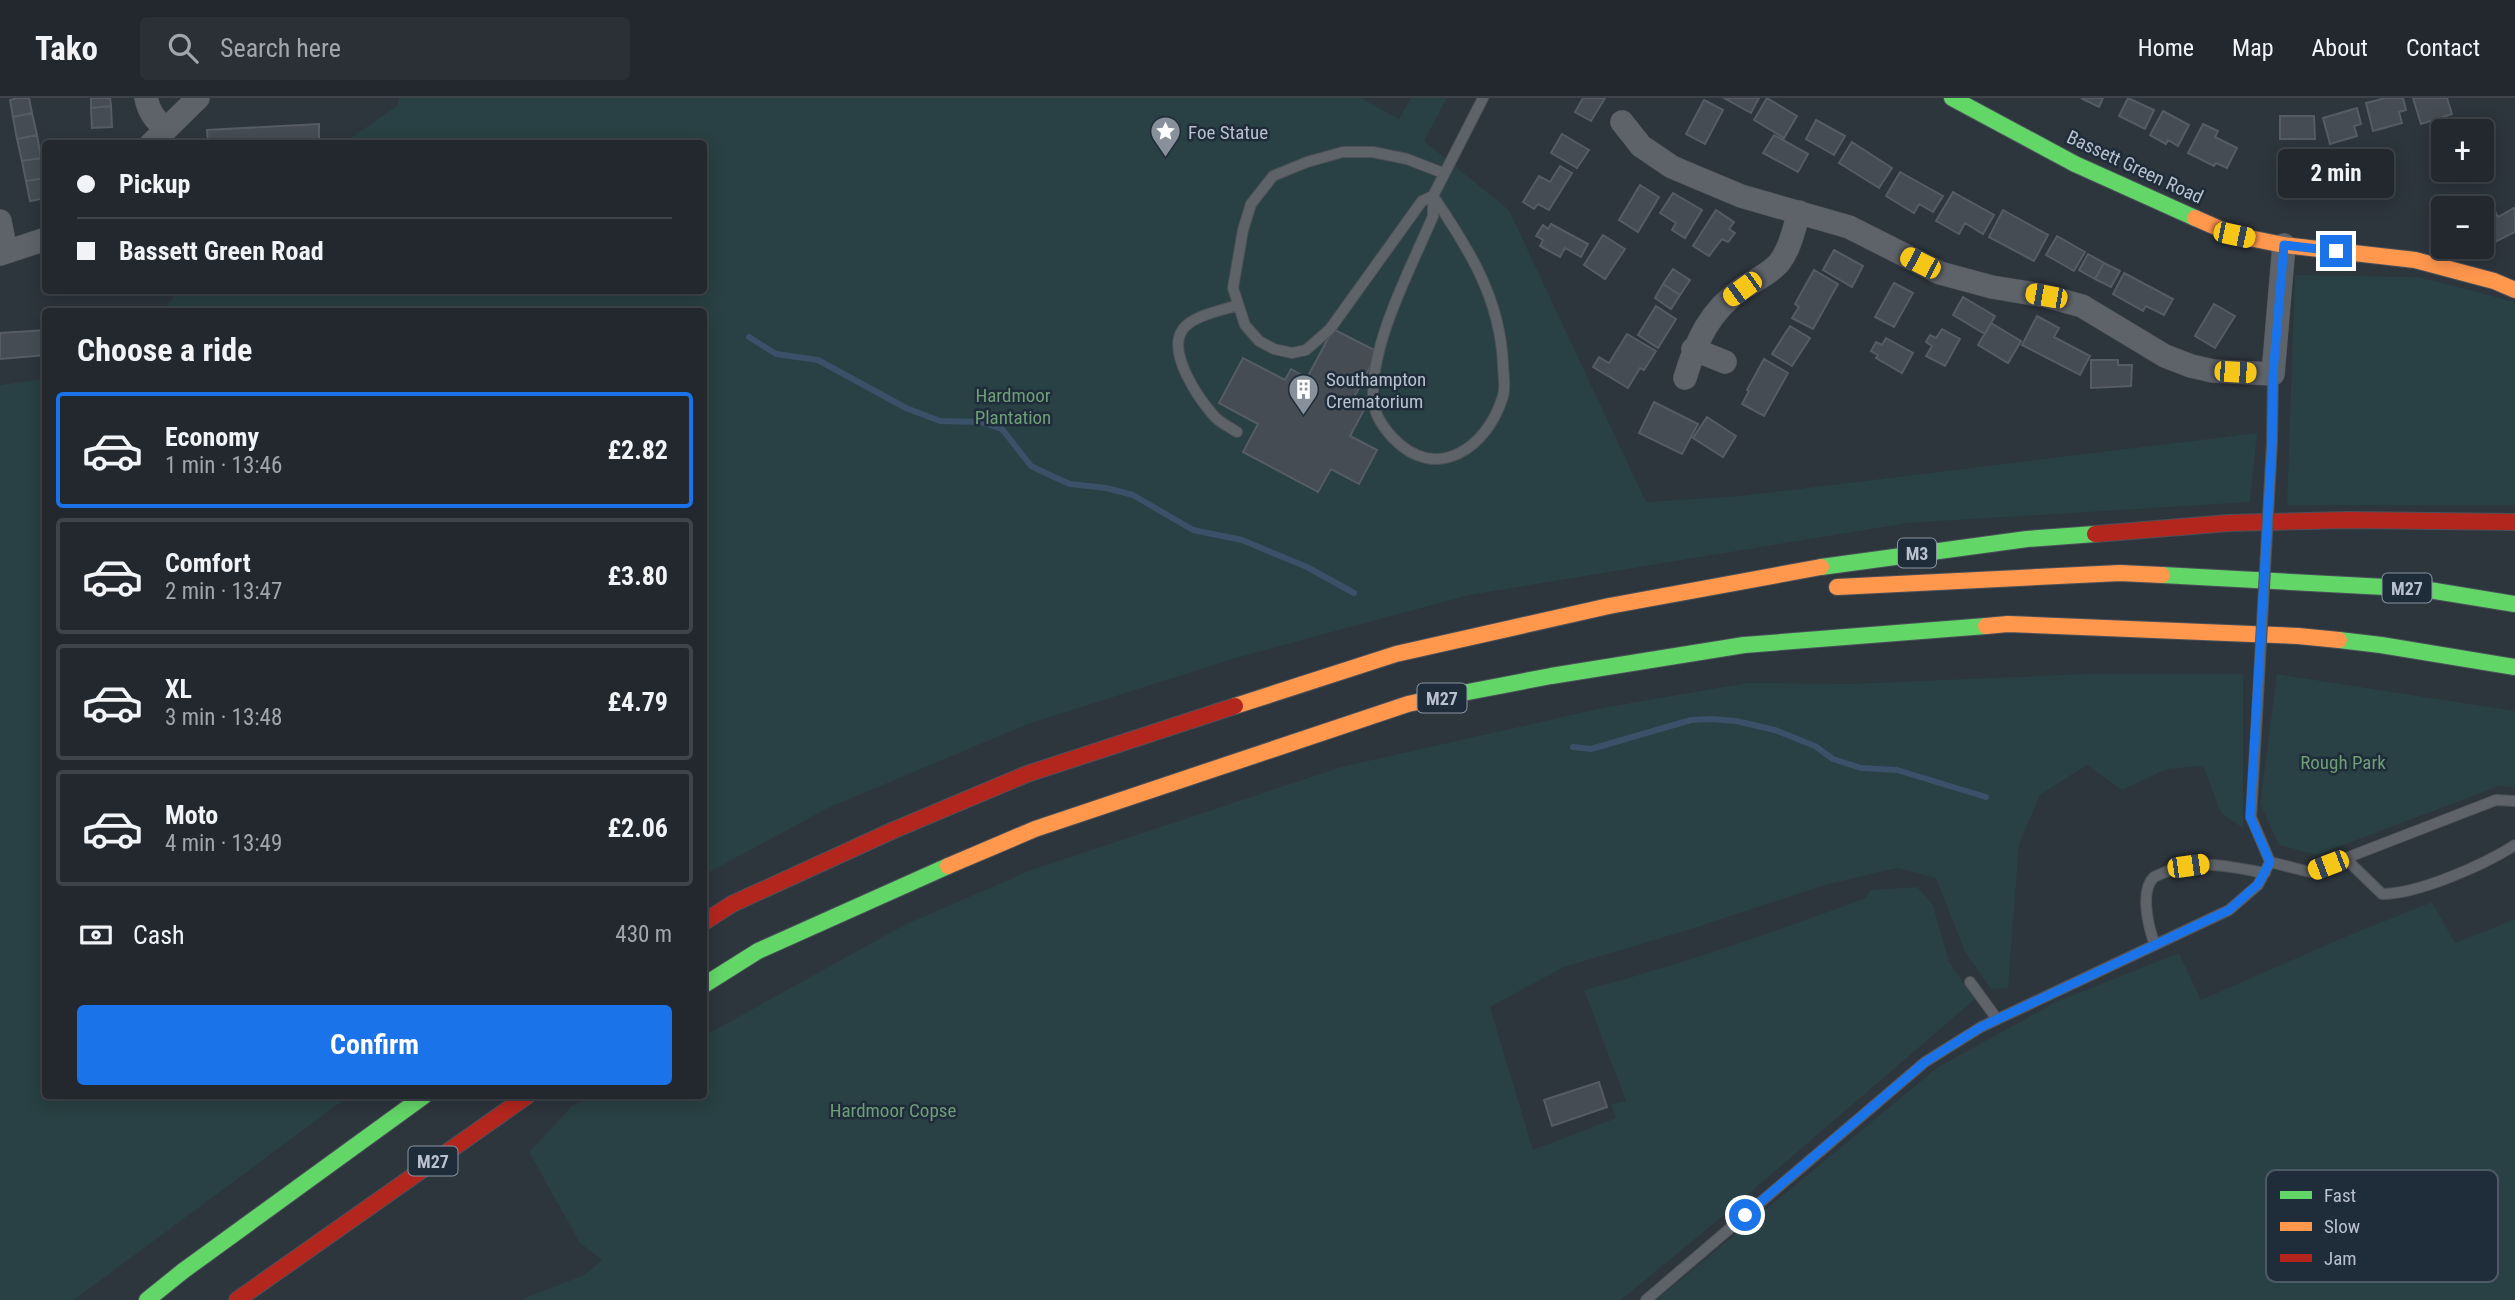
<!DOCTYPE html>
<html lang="en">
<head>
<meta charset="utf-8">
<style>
  body { margin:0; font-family:"Roboto Condensed",sans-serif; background:#2a3036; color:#f1f3f6; height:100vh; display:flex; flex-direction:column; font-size:26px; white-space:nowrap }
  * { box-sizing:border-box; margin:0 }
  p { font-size:23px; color:#a2a6aa }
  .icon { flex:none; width:38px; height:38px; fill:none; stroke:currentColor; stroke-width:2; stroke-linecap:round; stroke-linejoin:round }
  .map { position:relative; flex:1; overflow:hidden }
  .drawer { position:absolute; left:42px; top:210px; width:665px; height:791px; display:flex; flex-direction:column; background:#22282e; border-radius:7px; box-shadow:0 4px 18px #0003,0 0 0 2px #3f444a }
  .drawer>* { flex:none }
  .guide { position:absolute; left:42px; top:42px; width:665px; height:154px; border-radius:7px; box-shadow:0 4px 18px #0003,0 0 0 2px #3f444a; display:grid; align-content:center; height:154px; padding:0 35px; background:#22282e }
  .buttons { position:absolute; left:2431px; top:21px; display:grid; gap:14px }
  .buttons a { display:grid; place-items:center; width:63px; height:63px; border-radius:7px; background:#22282e; box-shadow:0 4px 18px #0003,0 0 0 2px #3f444a; font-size:35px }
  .end { position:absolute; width:32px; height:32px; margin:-16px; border:9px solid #1a73e8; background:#fff; box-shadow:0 0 0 4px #fff }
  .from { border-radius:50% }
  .bubble { position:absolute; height:49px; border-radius:7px; background:#22282e; box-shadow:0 4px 18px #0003,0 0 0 2px #3f444a; font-size:23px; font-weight:700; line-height:49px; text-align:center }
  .car { position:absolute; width:21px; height:42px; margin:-21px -10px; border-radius:9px; box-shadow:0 0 5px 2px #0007; background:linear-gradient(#f5c518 24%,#345 0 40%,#f5c518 0 76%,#345 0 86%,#f5c518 0) }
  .guide b { display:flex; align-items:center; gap:24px; height:66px; font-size:26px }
  .guide b+b { border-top:2px solid #3f444a }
  .guide i { width:18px; height:18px; background:#f1f3f6 }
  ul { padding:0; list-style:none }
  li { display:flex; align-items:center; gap:21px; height:116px; margin:0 14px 10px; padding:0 21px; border:4px solid #3f444a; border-radius:7px }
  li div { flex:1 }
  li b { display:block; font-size:26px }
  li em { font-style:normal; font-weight:700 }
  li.current { border-color:#1a73e8 }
  li>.icon { width:63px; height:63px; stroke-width:1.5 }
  h2 { padding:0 35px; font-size:32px; line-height:84px }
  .pay { display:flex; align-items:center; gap:18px; height:77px; padding:0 35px; font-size:26px }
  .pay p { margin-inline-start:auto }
  .primary-button { display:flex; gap:14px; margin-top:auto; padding:14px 35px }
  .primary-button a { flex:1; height:80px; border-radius:7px; background:#1a73e8; color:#fff; font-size:28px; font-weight:700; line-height:80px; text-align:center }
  header { display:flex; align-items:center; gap:42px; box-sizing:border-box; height:98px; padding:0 35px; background:#22282e; border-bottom:2px solid #3f444a }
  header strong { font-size:33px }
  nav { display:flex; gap:38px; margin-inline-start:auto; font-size:24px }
  .search { width:490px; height:63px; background:#2a3036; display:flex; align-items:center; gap:18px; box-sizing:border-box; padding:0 24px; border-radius:7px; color:#a2a6aa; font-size:26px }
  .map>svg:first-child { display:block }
</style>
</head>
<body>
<header>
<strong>Tako</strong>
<div class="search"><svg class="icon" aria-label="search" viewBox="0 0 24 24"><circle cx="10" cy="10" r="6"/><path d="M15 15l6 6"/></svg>Search here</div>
<nav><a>Home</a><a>Map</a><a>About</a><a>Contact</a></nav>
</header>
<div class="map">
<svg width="2515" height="1202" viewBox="0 0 2515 1202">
  <rect width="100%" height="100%" fill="#2d353d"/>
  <path fill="#294144" d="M 399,0 L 1361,0 L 1399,21 L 1411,0 L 1447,0 L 1424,43 L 1509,112 L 1646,404 L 1741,398 L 2257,335 L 2250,404 L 1908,425 L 1469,497 L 1236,560 L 1028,626 L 828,710 L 704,777 L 704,214 L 161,214 L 180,192 L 704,192 L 704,46 L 344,45 L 398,7 Z
    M 2295,177 L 2419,179 L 2515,204 L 2515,407 L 2287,407 Z
    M 45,281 L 46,998 L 349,998 L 74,1202 L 0,1202 L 0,287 Z
    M 2085,576 L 2243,576 L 2243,730 L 2221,715 L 2203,668 L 2167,671 L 2122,692 L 2087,667 L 2040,697 L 2019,746 L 2008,890 L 1991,891 L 1965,854 L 1936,780 L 1897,770 L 1825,787 L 1685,833 L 1564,869 L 1490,909 L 1533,1052 L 1616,1020 L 1611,1006 L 1626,1003 L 1584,892 C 1680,867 1773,834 1866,800 L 1870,792 L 1917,789 L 1933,807 L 1949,864 L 1975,901 L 1730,1112 L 1621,1202 L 520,1202 L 584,1177 L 602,1162 L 580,1145 L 529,1054 L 572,1008 L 592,998 L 704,998 L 704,938 L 904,827 L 1031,772 L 1341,669 L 1602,610 L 1747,585 L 1849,586 Z
    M 2277,576 L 2515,613 L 2515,690 L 2499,688 L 2317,757 L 2279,747 L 2260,706 Z
    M 2432,804 L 2455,845 L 2515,821 L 2515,1202 L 1656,1202 L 1938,969 L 2058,903 L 2179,855 L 2201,902 L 2347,838 Z"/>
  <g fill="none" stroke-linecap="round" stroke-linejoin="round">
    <path stroke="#3a5169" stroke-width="6" d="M 749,239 L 776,256 L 818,262 L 906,310 L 940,323 L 980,324 L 1002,331 L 1031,368 L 1054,379 L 1070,386 L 1106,390 L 1133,397 L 1193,432 L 1242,442 L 1307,469 L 1354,495
      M 1573,649 L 1591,651 L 1691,622 L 1711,621 L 1736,623 L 1775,632 L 1815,648 L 1833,661 L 1861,670 L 1897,672 L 1986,699"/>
  </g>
  <path fill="#454c53" stroke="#555c65" stroke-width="2" d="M 18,0 L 29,0 L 32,15 L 13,19 L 10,2 Z
    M 91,0 L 110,0 L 111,8 L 91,10 Z
    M 1583,0 L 1605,0 L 1591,23 L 1575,14 Z
    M 1724,0 L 1759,0 L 1751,15 Z
    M 1767,0 L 1797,18 L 1784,40 L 1754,22 Z
    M 2081,0 L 2103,0 L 2099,9 Z
    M 2128,0 L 2154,12 L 2145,31 L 2119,18 Z
    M 2386,0 L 2403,0 L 2406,12 L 2399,14 L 2402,25 L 2373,33 L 2366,5 Z
    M 2413,0 L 2447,0 L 2452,16 L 2421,26 Z
    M 1704,2 L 1723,12 L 1705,46 L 1686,36 Z
    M 111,8 L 112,29 L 92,30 L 91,10 Z
    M 2357,10 L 2361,26 L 2354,28 L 2357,38 L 2330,46 L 2323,20 Z
    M 2163,13 L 2189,27 L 2178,48 L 2168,42 L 2166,46 L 2150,37 Z
    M 32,15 L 37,37 L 17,41 L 13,19 Z
    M 2280,18 L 2314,18 L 2315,41 L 2280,41 Z
    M 1816,22 L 1845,38 L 1834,57 L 1806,41 Z
    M 319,26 L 319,46 L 208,46 L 207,32 Z
    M 2203,26 L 2218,33 L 2215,39 L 2237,50 L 2227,70 L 2216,65 L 2214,68 L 2188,55 Z
    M 1562,36 L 1589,52 L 1577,70 L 1551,55 Z
    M 37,37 L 41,60 L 22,63 L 17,41 Z
    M 1774,37 L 1808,56 L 1798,74 L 1763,55 Z
    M 1852,44 L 1892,70 L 1879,90 L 1839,65 Z
    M 41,60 L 45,80 L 26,83 L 22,63 Z
    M 1560,68 L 1572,75 L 1549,112 L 1538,106 L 1534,111 L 1523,104 L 1539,78 L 1550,84 Z
    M 1900,74 L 1943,98 L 1933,114 L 1919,106 L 1914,115 L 1886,98 Z
    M 45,80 L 46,100 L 30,103 L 26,83 Z
    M 1640,87 L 1659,99 L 1638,134 L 1619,122 Z
    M 1953,94 L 1994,117 L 1983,136 L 1965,125 L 1959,136 L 1936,123 Z
    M 1673,95 L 1702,112 L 1685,140 L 1672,132 L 1676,125 L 1660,115 Z
    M 2487,98 L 2498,119 L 2514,110 L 2515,112 L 2515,134 L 2489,147 L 2482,132 L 2482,110 L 2462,110 Z
    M 1716,112 L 1734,124 L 1729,131 L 1735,135 L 1728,144 L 1722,141 L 1709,158 L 1693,148 Z
    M 2003,112 L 2048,137 L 2034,163 L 1989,139 Z
    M 1551,126 L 1588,146 L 1581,159 L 1565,150 L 1560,159 L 1540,148 L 1543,142 L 1536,138 L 1543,127 L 1548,131 Z
    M 1603,137 L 1625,151 L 1605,181 L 1584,167 Z
    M 2057,138 L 2085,154 L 2074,173 L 2046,157 Z
    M 1834,152 L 1863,168 L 1852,189 L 1823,172 Z
    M 2088,156 L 2104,165 L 2095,181 L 2079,172 Z
    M 2104,165 L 2120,173 L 2111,189 L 2095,181 Z
    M 1673,171 L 1690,182 L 1680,197 L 1663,186 Z
    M 1814,172 L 1838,186 L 1813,231 L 1792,220 L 1799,209 L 1795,206 Z
    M 2124,175 L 2173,201 L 2164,217 L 2146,208 L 2143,213 L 2113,196 Z
    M 1894,185 L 1913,195 L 1894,229 L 1875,219 Z
    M 1663,186 L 1680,197 L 1671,211 L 1655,200 Z
    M 1963,199 L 1995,218 L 1985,236 L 1953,217 Z
    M 2214,206 L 2235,218 L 2215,250 L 2195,238 Z
    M 1656,208 L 1676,221 L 1658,250 L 1638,237 Z
    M 2037,218 L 2059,230 L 2054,239 L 2090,258 L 2080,277 L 2022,247 Z
    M 1991,225 L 2021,243 L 2008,265 L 1978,247 Z
    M 1790,228 L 1810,240 L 1792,268 L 1772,256 Z
    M 1333,231 L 1378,254 L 1351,305 L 1364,312 L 1350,338 L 1377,352 L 1359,386 L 1331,371 L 1318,394 L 1243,354 L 1258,326 L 1219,305 L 1243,260 L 1285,282 L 1291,271 L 1307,280 Z
    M 1942,231 L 1960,241 L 1945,268 L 1926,258 L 1932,248 L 1926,244 L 1930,237 L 1936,240 Z
    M 46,232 L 46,257 L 0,261 L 0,235 Z
    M 1627,236 L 1656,253 L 1644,272 L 1640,270 L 1628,290 L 1593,269 L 1599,259 L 1609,265 Z
    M 1886,240 L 1913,255 L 1902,275 L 1876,260 L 1878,257 L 1871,253 L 1876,244 L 1882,247 Z
    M 1764,261 L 1788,275 L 1764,318 L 1742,306 L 1749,293 L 1747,292 Z
    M 2091,262 L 2118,262 L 2118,267 L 2132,267 L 2131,288 L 2091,290 Z
    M 1654,304 L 1698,326 L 1682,356 L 1639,335 Z
    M 1707,319 L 1736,338 L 1723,359 L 1693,340 Z
    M 1599,984 L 1607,1009 L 1552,1028 L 1544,1002 Z"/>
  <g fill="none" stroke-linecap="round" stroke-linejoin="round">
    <defs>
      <path id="lane" d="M 1433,98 C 1469,151 1500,200 1503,266 C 1503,276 1506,289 1503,298 C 1488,349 1437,386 1393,340 C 1382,328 1373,315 1373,298 C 1372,242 1411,170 1433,118 L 1433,98 L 1483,0
        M 1433,98 L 1422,103 L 1330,231 L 1306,252 L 1292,255 L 1274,251 L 1259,243 L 1245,227 L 1233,190 L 1243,132 L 1251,106 L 1273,78 L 1307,64 L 1343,54 L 1373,54 L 1407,61 L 1443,75
        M 1237,334 C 1230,329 1220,325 1214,318 C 1199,301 1166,254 1183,231 C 1194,217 1221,213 1238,207
        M 2272,345 L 2273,276
        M 2256,635 L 2251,719 L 2270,764 L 2310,774 L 2496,702 L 2515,703
        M 2345,760 L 2382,796 C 2418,796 2484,767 2515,747
        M 2155,847 C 2149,831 2139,793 2154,779 C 2154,779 2163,775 2163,775 C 2196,760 2231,769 2265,775
        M 1970,884 L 1997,921
        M 1646,1202 L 1925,964 L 1981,929 L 2229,812 L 2258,787 L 2270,764"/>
      <path id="street" d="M 146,0 C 149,14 155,22 166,31
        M 1622,24 L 1641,48 L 1672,69 L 1741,98 L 1849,129 L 1940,175 L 1992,189 L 2046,198 L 2082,208 L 2165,258 L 2191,268 L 2213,273 L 2273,276 L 2284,147
        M 151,46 L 198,0
        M 0,123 L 6,154
        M 0,156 L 46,141
        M 1693,251 L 1725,264
        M 1685,280 C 1696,243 1710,212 1743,190 C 1756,182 1769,176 1779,165 C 1790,151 1794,131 1799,114"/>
      <path id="fast" d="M 1952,0 L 2075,66 L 2195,120
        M 1821,469 L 2027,441 L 2095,436
        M 2162,477 L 2423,491 L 2515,506
        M 2339,542 L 2381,547 L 2515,569
        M 1426,602 L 1551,578 L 1744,547 L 1986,528
        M 704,887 L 758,853 L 948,768
        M 147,1202 L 183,1173 L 424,998"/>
      <path id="slow" d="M 2195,120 L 2234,137 L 2284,147 L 2415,162 L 2494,183 L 2515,192
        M 1837,489 L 2120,475 L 2162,477
        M 1986,528 L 2008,526 L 2298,538 L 2339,542
        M 1235,608 L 1396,556 L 1609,508 L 1821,469
        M 948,768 L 1035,731 L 1408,606 L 1426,602"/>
      <path id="jam" d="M 2095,436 L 2229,425 L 2348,422 L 2515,424
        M 704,824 L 732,806 L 894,732 L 1027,676 L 1235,608
        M 237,1202 L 527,998"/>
    </defs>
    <use href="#lane" stroke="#4c5157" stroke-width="12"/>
    <use href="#street" stroke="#4c5157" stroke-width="24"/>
    <use href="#fast" stroke="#4b515a" stroke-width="18"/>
    <use href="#slow" stroke="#4b515a" stroke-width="18"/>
    <use href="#jam" stroke="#4b515a" stroke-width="18"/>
    <use href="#lane" stroke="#5e636a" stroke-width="10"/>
    <use href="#street" stroke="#5e636a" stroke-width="23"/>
    <use href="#fast" stroke="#63d668" stroke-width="16"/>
    <use href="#slow" stroke="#ff974d" stroke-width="16"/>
    <use href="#jam" stroke="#b3261e" stroke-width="16"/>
    <defs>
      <path id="lane-bridge" d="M 2256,635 L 2272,345"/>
    </defs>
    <use href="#lane-bridge" stroke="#4c5157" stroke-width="12" stroke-linecap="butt"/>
    <use href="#lane-bridge" stroke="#5e636a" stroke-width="10"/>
  </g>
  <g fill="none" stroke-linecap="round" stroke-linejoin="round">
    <path stroke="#1a73e8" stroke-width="9" d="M 1745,1117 L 1925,964 L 1981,929 L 2229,812 L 2258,786 L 2270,764 L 2250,719 L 2272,345 L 2273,276 L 2284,147 L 2336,153"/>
  </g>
  <defs>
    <symbol id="sight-pin" viewBox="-11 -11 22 30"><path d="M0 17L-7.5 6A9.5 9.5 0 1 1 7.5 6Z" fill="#87909b" stroke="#1f2c39"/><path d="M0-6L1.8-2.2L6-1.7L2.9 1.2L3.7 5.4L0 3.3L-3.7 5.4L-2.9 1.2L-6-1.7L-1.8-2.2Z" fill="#fff"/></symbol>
    <symbol id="building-pin" viewBox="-11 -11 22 30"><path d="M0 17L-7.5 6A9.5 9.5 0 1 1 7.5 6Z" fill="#87909b" stroke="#1f2c39"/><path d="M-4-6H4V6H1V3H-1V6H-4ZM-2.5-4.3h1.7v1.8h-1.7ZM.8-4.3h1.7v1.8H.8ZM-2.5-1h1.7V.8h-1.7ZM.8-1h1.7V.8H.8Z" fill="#fff"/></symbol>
  </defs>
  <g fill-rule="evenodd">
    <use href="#sight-pin" x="1148" y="16" width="35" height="47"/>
    <use href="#building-pin" x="1286" y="274" width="35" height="47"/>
  </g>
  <g text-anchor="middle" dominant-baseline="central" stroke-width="5" stroke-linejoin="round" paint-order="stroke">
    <g fill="#1f2c39" stroke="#8a94a1" stroke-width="2">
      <rect x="1898" y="440.5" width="38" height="29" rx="5"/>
      <rect x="2382.5" y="475.5" width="49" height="29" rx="5"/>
      <rect x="1417.5" y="585.5" width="49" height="29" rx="5"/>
      <rect x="408.5" y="1048.5" width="49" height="29" rx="5"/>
    </g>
    <g font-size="18" font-weight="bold" fill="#b8c1cd">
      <text x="1917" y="455">M3</text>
      <text x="2407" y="490">M27</text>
      <text x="1442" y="600">M27</text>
      <text x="433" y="1063">M27</text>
    </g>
    <g font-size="19" fill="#b8c1cd" stroke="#1f2c39" text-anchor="start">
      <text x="1188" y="34">Foe Statue</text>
      <text x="1326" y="281">Southampton<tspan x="1326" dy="22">Crematorium</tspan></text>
    </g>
    <g font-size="19" fill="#b8c1cd" stroke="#1f2c39">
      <text transform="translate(2135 69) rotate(25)">Bassett Green Road</text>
    </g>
    <g font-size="19" fill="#6e9f76" stroke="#1f2c39">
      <text x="1013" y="297">Hardmoor<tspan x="1013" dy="22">Plantation</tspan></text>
      <text x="2343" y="664">Rough Park</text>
      <text x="893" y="1012">Hardmoor Copse</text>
    </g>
  </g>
  <rect x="2266" y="1072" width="232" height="112" rx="10" fill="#1f2c39" stroke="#4d5965" stroke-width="2"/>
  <rect x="2280" y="1093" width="32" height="8" fill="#63d668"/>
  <rect x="2280" y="1124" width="32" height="9" fill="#ff974d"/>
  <rect x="2280" y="1156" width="32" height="8" fill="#b3261e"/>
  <g font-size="19" fill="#b8c1cd">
    <text x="2324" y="1104">Fast</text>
    <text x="2324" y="1135">Slow</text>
    <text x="2324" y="1167">Jam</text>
  </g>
</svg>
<div class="buttons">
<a>+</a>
<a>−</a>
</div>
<i class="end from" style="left:1745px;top:1117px"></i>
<i class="end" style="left:2336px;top:153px"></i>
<div class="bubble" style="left:2278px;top:51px;width:116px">2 min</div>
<i class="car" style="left:2234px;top:137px;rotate:102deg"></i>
<i class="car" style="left:1920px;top:165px;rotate:297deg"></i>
<i class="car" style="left:1742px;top:191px;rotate:234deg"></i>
<i class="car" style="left:2046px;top:198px;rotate:280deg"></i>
<i class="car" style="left:2235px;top:274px;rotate:93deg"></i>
<i class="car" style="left:2328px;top:767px;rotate:249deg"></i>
<i class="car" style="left:2188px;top:768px;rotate:82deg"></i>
<div class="guide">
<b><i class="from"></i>Pickup</b>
<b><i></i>Bassett Green Road</b>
</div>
<section class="drawer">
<h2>Choose a ride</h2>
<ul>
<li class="current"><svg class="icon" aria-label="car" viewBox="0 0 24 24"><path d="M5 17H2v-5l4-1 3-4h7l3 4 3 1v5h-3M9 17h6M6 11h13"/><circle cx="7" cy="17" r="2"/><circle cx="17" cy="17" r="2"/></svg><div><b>Economy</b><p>1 min · 13:46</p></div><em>£2.82</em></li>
<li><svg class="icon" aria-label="car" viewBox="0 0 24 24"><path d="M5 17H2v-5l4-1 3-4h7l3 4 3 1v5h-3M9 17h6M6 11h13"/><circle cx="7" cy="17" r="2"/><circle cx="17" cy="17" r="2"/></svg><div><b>Comfort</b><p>2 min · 13:47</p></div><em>£3.80</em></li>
<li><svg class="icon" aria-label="car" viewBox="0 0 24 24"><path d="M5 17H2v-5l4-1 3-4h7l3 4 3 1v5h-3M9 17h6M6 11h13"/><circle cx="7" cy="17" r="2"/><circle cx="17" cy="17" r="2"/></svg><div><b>XL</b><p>3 min · 13:48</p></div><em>£4.79</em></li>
<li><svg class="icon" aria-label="car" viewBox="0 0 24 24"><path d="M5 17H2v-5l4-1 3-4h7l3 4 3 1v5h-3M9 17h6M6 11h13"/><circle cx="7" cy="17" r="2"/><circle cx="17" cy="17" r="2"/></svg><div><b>Moto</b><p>4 min · 13:49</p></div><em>£2.06</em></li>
</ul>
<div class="pay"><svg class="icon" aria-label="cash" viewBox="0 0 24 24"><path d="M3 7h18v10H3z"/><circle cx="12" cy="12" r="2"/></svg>Cash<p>430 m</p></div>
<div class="primary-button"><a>Confirm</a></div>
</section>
</div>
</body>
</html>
